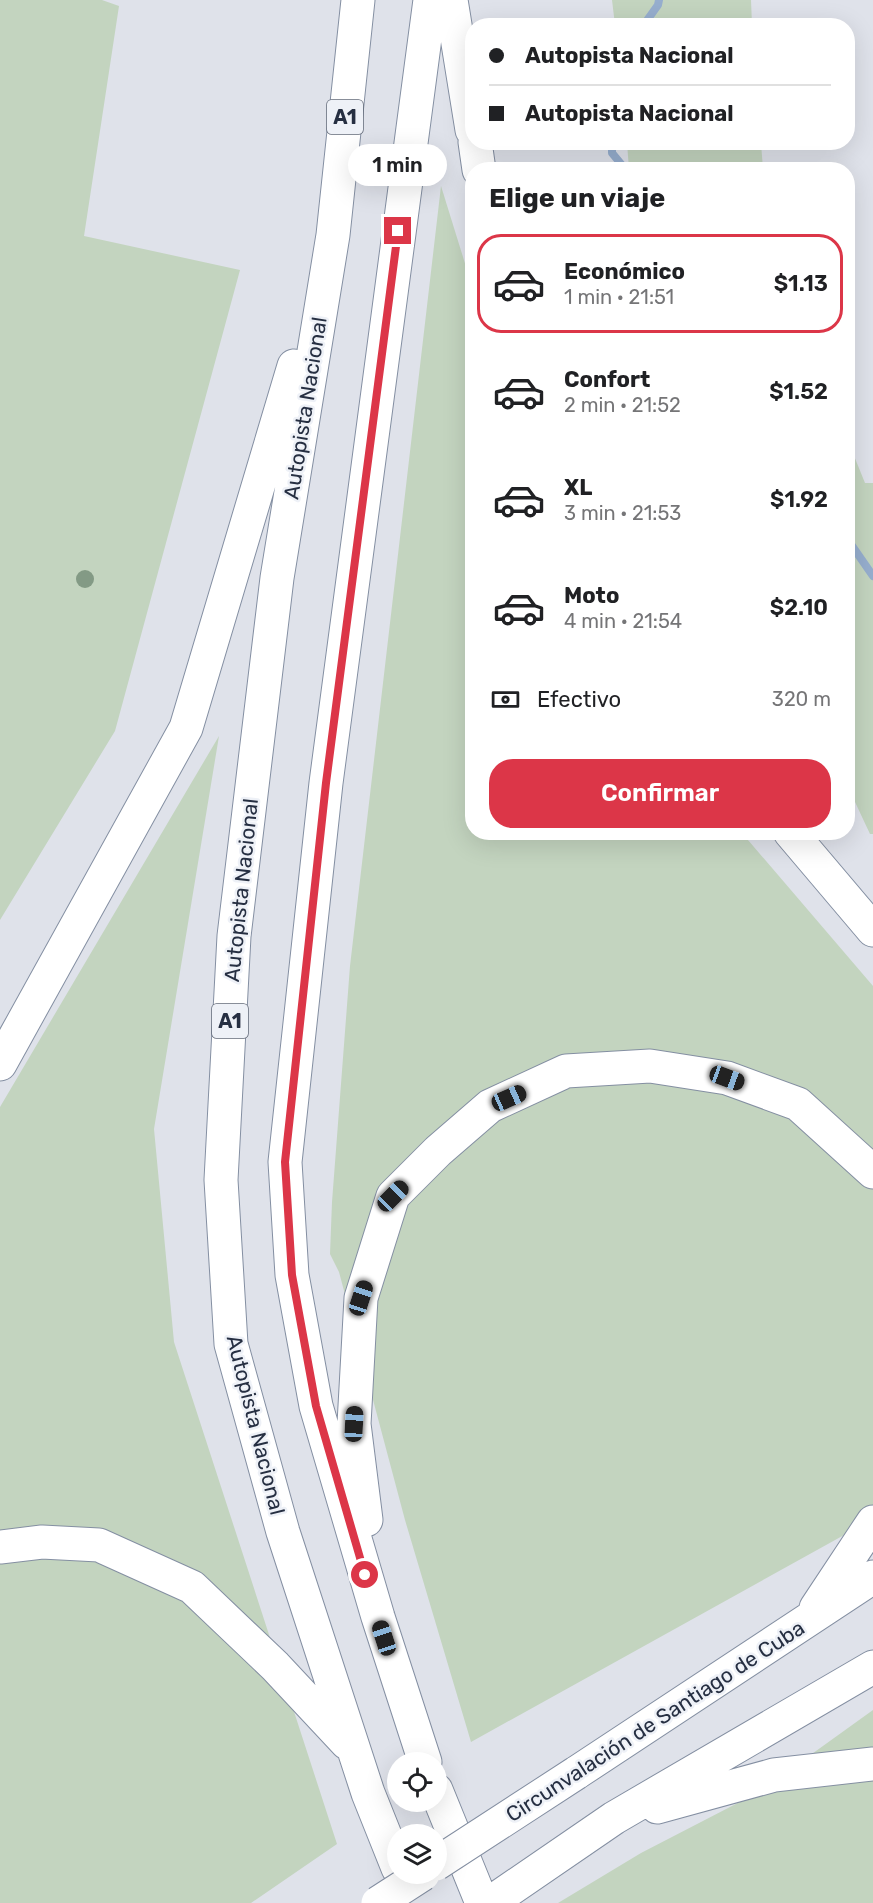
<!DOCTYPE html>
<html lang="es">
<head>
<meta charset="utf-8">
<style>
  body { margin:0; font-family:Rubik,sans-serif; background:#f6f6f6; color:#202124; height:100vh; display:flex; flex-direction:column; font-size:22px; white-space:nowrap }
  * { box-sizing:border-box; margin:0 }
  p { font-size:20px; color:#757577 }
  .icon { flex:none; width:33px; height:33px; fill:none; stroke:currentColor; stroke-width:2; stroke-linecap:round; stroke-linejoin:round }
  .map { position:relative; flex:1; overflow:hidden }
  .panel { position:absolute; left:465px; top:162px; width:390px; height:678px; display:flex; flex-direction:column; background:#fff; border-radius:24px; box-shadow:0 6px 24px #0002 }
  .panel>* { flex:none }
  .hud { position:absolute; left:465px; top:18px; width:390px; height:132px; border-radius:24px; box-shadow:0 6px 24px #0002; display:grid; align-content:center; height:132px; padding:0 24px; background:#fff }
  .buttons { position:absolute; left:387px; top:1752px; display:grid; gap:12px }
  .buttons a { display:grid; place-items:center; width:60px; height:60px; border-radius:50%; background:#fff; box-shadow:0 6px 24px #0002; font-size:30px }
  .end { position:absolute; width:27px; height:27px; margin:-14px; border:8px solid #dc3648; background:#fff; box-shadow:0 0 0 3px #fff }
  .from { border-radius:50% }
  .bubble { position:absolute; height:42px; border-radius:21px; background:#fff; box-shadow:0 6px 24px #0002; font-size:20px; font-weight:600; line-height:42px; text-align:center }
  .car { position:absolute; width:18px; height:36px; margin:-18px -9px; border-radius:8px; box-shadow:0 0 4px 2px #0007; background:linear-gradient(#222 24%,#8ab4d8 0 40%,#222 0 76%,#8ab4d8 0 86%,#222 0) }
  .hud b { display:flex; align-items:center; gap:21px; height:57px; font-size:22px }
  .hud b+b { border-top:2px solid #e0e0e0 }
  .hud i { width:15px; height:15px; background:#202124 }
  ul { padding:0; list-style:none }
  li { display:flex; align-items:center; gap:18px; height:99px; margin:0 12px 9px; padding:0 12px; border:3px solid transparent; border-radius:24px }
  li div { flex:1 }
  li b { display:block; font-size:22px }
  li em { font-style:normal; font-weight:600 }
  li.current { border-color:#dc3648 }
  li>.icon { width:54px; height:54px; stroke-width:1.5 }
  h2 { padding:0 24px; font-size:27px; line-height:72px }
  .pay { display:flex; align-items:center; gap:15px; height:66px; padding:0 24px; font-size:22px }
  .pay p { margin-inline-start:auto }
  .button { display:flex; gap:12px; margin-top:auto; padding:12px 24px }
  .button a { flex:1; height:69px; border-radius:24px; background:#dc3648; color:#fff; font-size:24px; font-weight:600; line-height:69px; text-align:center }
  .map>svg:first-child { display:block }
</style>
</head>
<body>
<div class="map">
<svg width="873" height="1903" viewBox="0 0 873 1903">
  <rect width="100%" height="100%" fill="#dfe2ea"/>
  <path fill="#c3d4bf" d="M 0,0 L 102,0 L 119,6 L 84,236 L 240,270 L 115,731 L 0,920 Z
    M 612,0 L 751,0 L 752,25 L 615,25 Z
    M 627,143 L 761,143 L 763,169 L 629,169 Z
    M 441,186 L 472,286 L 472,832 L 742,833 L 873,986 L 873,1519 L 471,1742 L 405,1520 L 339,1272 L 330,1254 L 332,1202 L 350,966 Z
    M 848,441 L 865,483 L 873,483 L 873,834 L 870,834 L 848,787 Z
    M 219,736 L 154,1129 L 174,1342 L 337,1844 L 251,1903 L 0,1903 L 0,1107 Z
    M 873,1710 L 873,1903 L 558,1903 L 641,1853 L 759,1792 Z"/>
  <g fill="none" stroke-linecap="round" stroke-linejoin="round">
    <path stroke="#96aece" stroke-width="8" d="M 643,26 L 658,5 L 659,0
      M 612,142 L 612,153 L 626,170
      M 848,540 L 873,576"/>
    <defs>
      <path id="highway" d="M 358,0 L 333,235 L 277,578 L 234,936 L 221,1180 L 231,1344 L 283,1532 L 368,1793 L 398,1868
        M 451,0 L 472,130
        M 475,142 L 479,170
        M 790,832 L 873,930
        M 0,1064 L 186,728 L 294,366
        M 366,1520 L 354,1424 L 361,1298 L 393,1196 L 438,1151 L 490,1106 L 566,1071 L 650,1066 L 727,1078 L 798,1104 L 873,1172
        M 0,1547 L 42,1542 L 99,1545 L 192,1587 L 275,1666 L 347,1743
        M 816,1608 L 873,1522
        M 425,1762 L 378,1617 L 316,1406 L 292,1275 L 285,1162 L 326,783 L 430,0
        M 576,1773 L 873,1577
        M 436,1790 L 482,1903
        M 657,1807 L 774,1775 L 873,1764
        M 490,1903 L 614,1818 L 873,1667"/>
    </defs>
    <use href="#highway" stroke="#848fa2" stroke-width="35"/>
    <use href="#highway" stroke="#fff" stroke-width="33"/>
    <defs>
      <path id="highway-bridge" d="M 436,1864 L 576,1773
        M 378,1903 L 423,1874"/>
    </defs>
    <use href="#highway-bridge" stroke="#848fa2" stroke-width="35" stroke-linecap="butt"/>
    <use href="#highway-bridge" stroke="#fff" stroke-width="33"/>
  </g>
  <circle fill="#839a85" cx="85" cy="579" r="9"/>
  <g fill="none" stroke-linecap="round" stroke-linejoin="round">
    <path stroke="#dc3648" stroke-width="8" d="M 365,1575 L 316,1406 L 292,1275 L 285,1162 L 326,783 L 398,231"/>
  </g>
  <g text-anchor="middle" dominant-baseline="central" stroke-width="5" stroke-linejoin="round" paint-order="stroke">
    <g fill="#eef1f7" stroke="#626978" stroke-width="1.5">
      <rect x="327" y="100" width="36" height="34" rx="4.5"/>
      <rect x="212" y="1004" width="36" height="34" rx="4.5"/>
    </g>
    <g font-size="20" font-weight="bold" fill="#262f42">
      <text x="345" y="117">A1</text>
      <text x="230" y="1021">A1</text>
    </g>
    <g font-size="21" fill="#262f42" stroke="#eef1f7">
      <text transform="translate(305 408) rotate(-81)">Autopista Nacional</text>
      <text transform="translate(241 890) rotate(-84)">Autopista Nacional</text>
      <text transform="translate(256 1425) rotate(76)">Autopista Nacional</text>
      <text transform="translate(655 1721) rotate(-33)">Circunvalación de Santiago de Cuba</text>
    </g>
  </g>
</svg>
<div class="buttons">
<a><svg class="icon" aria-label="locate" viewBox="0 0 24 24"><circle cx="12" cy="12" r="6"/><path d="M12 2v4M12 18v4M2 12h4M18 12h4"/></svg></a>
<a><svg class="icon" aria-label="layers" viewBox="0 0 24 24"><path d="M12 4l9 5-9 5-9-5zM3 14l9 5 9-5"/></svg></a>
</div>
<i class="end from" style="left:365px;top:1575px"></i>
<i class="end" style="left:398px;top:231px"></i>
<div class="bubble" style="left:348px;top:144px;width:99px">1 min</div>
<i class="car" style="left:727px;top:1078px;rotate:110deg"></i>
<i class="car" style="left:509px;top:1098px;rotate:66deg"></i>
<i class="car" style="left:393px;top:1196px;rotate:45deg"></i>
<i class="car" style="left:361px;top:1298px;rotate:18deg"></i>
<i class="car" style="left:354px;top:1424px;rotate:3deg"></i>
<i class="car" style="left:384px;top:1638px;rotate:342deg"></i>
<div class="hud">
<b><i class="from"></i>Autopista Nacional</b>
<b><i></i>Autopista Nacional</b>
</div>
<section class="panel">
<h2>Elige un viaje</h2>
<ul>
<li class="current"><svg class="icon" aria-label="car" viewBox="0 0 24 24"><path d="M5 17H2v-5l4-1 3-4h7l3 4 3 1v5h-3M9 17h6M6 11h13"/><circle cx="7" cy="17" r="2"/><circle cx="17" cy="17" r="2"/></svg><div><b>Económico</b><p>1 min · 21:51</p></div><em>$1.13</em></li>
<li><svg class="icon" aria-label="car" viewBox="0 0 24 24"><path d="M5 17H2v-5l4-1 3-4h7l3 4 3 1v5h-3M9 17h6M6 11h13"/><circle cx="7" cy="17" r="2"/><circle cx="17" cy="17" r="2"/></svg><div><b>Confort</b><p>2 min · 21:52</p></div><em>$1.52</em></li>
<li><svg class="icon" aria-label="car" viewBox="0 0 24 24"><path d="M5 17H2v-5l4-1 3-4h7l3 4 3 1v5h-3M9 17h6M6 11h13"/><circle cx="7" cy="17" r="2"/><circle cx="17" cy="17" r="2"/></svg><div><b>XL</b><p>3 min · 21:53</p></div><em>$1.92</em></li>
<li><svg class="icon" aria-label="car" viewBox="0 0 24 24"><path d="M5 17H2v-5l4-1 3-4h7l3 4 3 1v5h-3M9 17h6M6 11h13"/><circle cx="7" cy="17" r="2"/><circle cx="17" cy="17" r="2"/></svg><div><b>Moto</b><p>4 min · 21:54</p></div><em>$2.10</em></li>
</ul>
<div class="pay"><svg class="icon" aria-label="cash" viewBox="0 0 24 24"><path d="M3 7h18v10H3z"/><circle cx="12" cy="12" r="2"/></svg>Efectivo<p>320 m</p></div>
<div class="button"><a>Confirmar</a></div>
</section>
</div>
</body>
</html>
